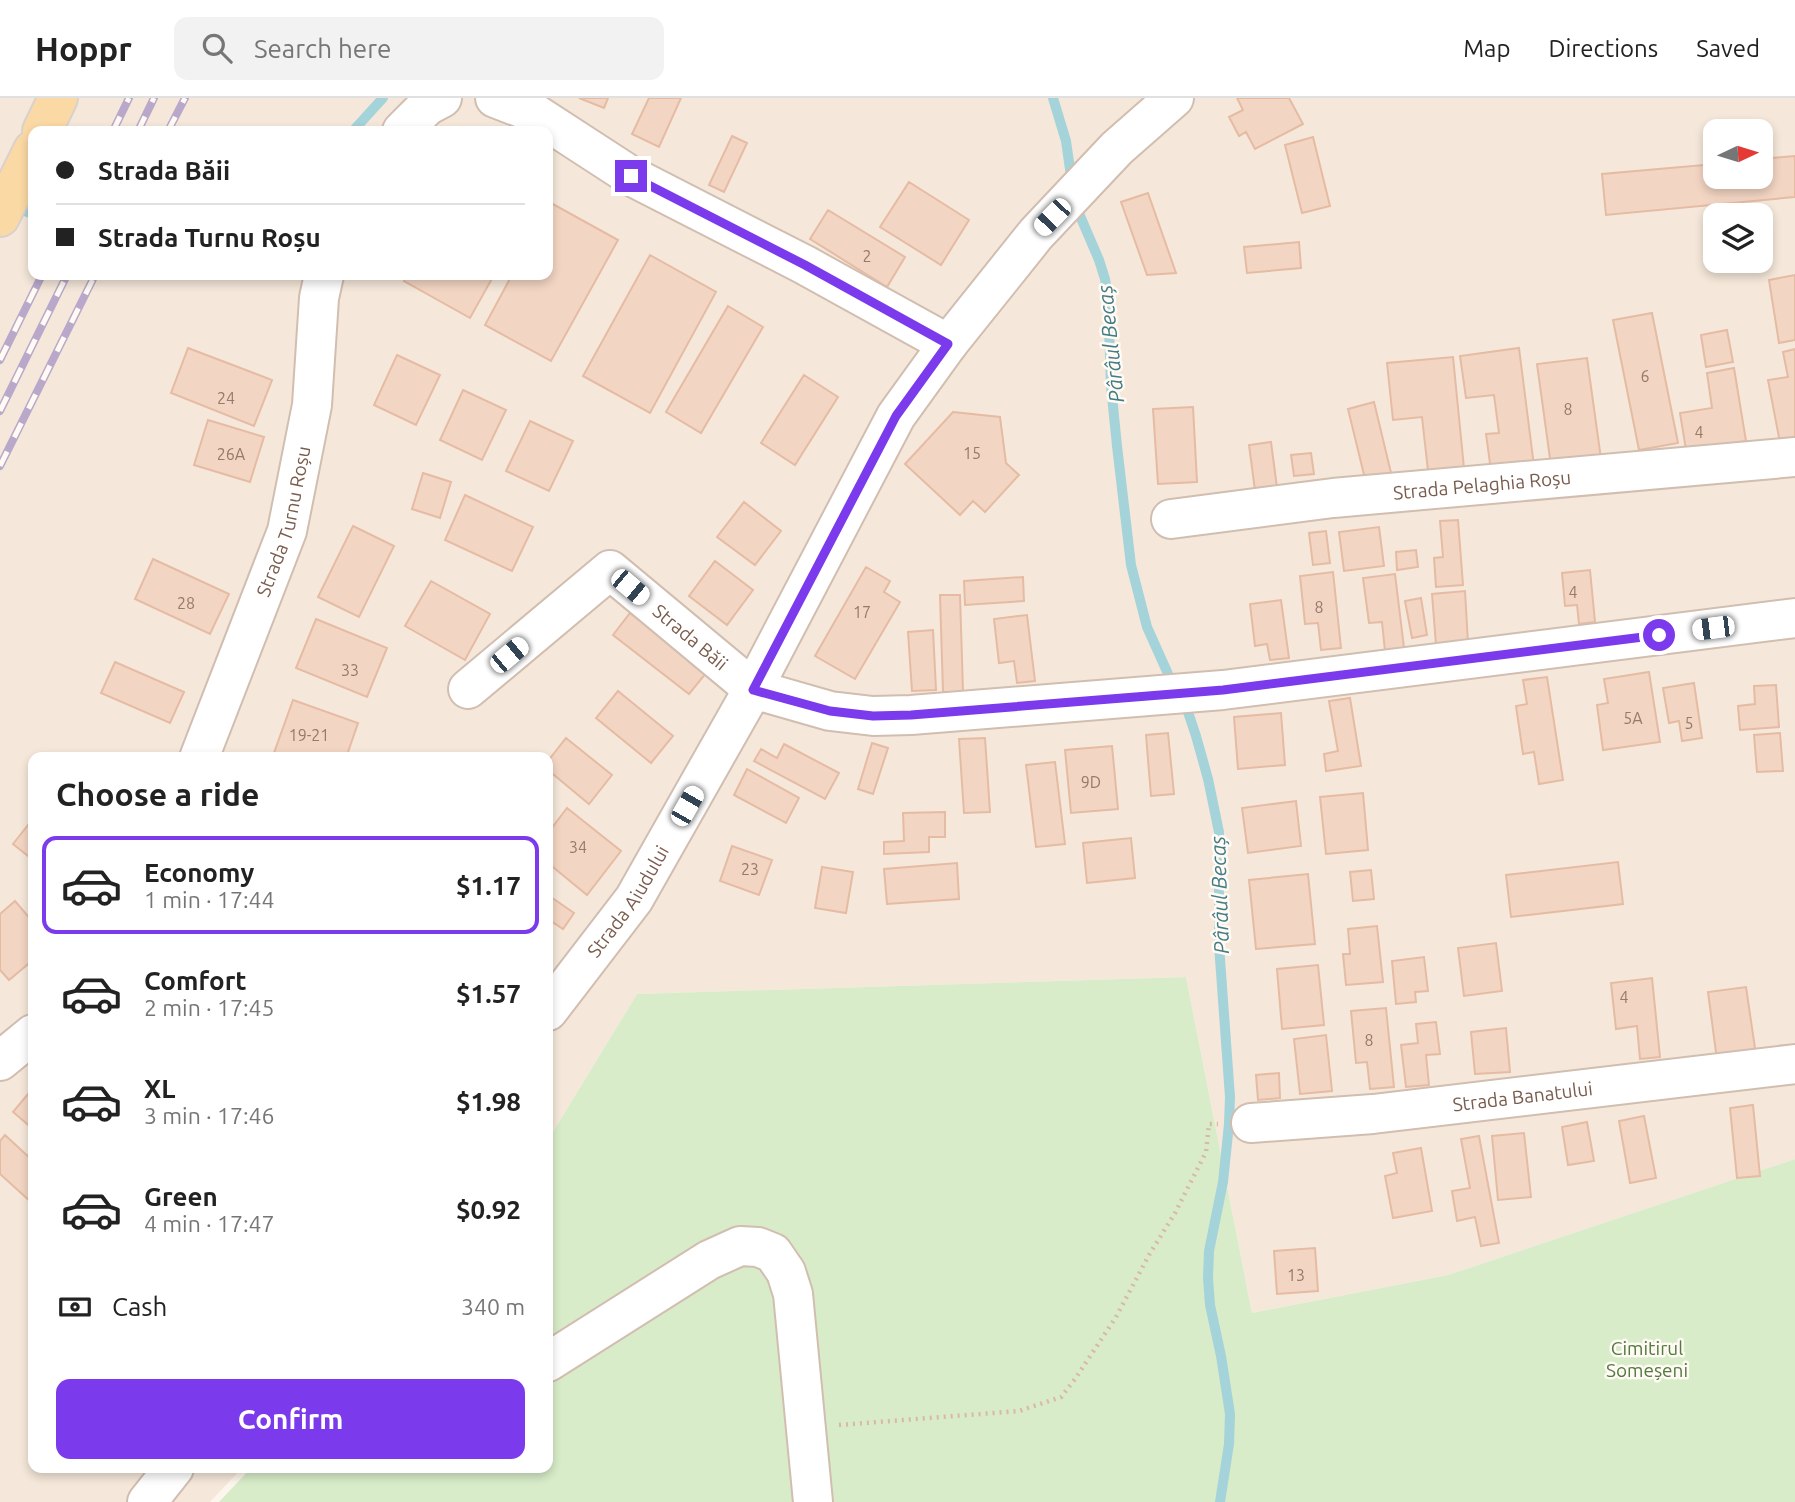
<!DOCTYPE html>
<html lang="en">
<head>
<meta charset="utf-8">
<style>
  body { margin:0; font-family:Ubuntu,sans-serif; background:#f2f2f2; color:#222; height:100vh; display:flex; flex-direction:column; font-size:26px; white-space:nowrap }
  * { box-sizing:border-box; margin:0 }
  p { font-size:23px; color:#767676 }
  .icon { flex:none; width:38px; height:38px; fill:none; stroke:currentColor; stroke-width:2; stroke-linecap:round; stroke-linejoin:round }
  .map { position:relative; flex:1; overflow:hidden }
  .sheet { position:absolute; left:28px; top:654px; width:525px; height:721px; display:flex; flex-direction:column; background:#fff; border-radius:14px; box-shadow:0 4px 10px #0003 }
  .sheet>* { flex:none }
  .top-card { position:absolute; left:28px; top:28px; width:525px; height:154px; border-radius:14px; box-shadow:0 4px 10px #0003; display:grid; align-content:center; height:154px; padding:0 28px; background:#fff }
  .needle { width:46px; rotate:86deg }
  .buttons { position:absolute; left:1703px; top:21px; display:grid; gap:14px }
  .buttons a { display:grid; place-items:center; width:70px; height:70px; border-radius:14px; background:#fff; box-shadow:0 4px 10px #0003; font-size:35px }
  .end { position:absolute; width:32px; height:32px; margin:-16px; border:9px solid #7c3aed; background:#fff; box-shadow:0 0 0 4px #fff }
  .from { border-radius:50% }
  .car { position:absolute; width:21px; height:42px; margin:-21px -10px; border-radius:9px; box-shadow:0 0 5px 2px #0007; background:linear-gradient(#fff 24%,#345 0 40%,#fff 0 76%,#345 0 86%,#fff 0) }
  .top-card b { display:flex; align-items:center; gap:24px; height:66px; font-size:26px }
  .top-card b+b { border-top:2px solid #e0e0e0 }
  .top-card i { width:18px; height:18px; background:#222 }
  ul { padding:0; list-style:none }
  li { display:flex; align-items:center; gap:21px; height:98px; margin:0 14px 10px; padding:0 14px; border:4px solid transparent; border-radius:14px }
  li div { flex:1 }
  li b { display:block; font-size:26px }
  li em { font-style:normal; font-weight:700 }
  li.selected { border-color:#7c3aed }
  li>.icon { width:63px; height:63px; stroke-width:1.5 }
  h2 { padding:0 28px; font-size:32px; line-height:84px }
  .pay { display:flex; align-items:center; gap:18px; height:77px; padding:0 28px; font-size:26px }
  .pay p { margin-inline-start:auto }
  .button { display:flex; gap:14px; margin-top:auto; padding:14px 28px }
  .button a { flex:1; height:80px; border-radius:14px; background:#7c3aed; color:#fff; font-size:28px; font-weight:700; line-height:80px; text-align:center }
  header { display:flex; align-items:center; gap:42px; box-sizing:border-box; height:98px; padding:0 35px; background:#fff; border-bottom:2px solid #e0e0e0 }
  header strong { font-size:33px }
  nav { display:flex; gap:38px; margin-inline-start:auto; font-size:24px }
  .search { width:490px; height:63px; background:#f2f2f2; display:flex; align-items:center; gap:18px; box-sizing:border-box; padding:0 24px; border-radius:14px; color:#767676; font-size:26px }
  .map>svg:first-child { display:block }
</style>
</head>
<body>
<header>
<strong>Hoppr</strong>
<div class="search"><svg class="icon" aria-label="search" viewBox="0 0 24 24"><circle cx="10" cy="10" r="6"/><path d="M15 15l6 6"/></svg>Search here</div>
<nav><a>Map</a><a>Directions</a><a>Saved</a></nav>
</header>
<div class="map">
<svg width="1795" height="1404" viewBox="0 0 1795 1404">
  <rect width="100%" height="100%" fill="#fdf6ec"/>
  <path fill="#f5e8da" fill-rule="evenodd" d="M 0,0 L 1795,0 L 1795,1061 L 1448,1177 L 1252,1215 L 1186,879 L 637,896 L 548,1042 L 548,660 L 33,660 L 33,1370 L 242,1370 L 210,1404 L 0,1404 ZM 33,33 L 548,33 L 548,177 L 33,177 ZM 1715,33 L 1760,33 L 1760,79 L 1715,79 ZM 1715,117 L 1760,117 L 1760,163 L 1715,163 Z"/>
  <path fill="#d8ecc9" d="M 1186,879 L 1252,1215 L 1448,1177 L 1795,1061 L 1795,1404 L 219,1404 L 251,1370 L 548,1370 L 548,1042 L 637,896 Z"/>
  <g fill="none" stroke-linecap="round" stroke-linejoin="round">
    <path stroke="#a5d3da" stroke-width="10" d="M 1053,0 L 1066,43 L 1072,85
      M 353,33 L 383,0
      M 1075,106 L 1099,162 L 1105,181 L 1108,199 L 1111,288 L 1117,348 L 1131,467 L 1147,529 L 1173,587
      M 14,109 L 33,116
      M 1182,603 L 1188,614 L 1196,638 L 1208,681 L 1219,734 L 1219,847 L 1230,999 L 1229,1026 L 1223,1084 L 1209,1153 L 1208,1180 L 1210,1207 L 1221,1258 L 1230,1316 L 1229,1346 L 1220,1404"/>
  </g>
  <path fill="#f3d5c3" stroke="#e6bba3" stroke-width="2" d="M 579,0 L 608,0 L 604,10 Z
    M 649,0 L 681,0 L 659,49 L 632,36 Z
    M 1237,0 L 1289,0 L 1303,26 L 1255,51 L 1246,34 L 1239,38 L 1229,19 L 1243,12 Z
    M 732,38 L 747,45 L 724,94 L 709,87 Z
    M 1313,39 L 1330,108 L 1302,115 L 1285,47 Z
    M 1795,58 L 1795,99 L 1606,117 L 1602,76 L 1715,66 L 1715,79 L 1760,79 L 1760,61 Z
    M 909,84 L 969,122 L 941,167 L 880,129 Z
    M 1148,95 L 1176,175 L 1147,177 L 1121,104 Z
    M 551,105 L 618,142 L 551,263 L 485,227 L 512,177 L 548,177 L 548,111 Z
    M 828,112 L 905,159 L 887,189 L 810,141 Z
    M 1299,144 L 1301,170 L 1247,175 L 1244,149 Z
    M 650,157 L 716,194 L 650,315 L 583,278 Z
    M 407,177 L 494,177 L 470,220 L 404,183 Z
    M 1795,177 L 1795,242 L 1779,245 L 1769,182 Z
    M 728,208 L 763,229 L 701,335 L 666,314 Z
    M 1652,215 L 1678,345 L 1639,352 L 1613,222 Z
    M 1727,232 L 1733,264 L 1706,269 L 1701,237 Z
    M 188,250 L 272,282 L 254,328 L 171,295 Z
    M 1519,250 L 1534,368 L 1491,373 L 1486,336 L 1499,335 L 1494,297 L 1466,300 L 1460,258 Z
    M 1795,251 L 1795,347 L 1781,350 L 1768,282 L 1788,279 L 1783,254 Z
    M 397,257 L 440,277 L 416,327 L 374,307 Z
    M 1453,259 L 1464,370 L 1428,373 L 1422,319 L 1393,322 L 1387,265 Z
    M 1587,260 L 1602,368 L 1552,375 L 1537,266 Z
    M 1734,270 L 1746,343 L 1686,352 L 1680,315 L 1712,310 L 1707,275 Z
    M 804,277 L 838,299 L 795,367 L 761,345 Z
    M 463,292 L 506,312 L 482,362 L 440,342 Z
    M 1374,304 L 1392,379 L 1366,385 L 1348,311 Z
    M 1193,309 L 1197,384 L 1158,386 L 1153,311 Z
    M 953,314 L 1000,319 L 1006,365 L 1019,377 L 985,414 L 973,403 L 960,417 L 905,366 Z
    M 208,322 L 264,339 L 250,384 L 194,367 Z
    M 530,323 L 573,343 L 549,393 L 506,373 Z
    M 1271,344 L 1278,397 L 1256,400 L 1249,347 Z
    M 1311,355 L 1314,376 L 1294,378 L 1291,357 Z
    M 423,375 L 451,384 L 440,420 L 412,411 Z
    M 465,397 L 533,429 L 512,473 L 445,442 Z
    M 744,404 L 781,433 L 755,467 L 717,439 Z
    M 1458,422 L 1463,487 L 1436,489 L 1434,460 L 1443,459 L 1440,423 Z
    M 353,428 L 394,448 L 359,519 L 318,499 Z
    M 1379,429 L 1384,468 L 1344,473 L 1339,434 Z
    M 1326,433 L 1330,465 L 1313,467 L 1309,435 Z
    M 1416,452 L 1418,469 L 1397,472 L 1396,454 Z
    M 153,461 L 229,496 L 210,536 L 135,501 Z
    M 715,463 L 753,492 L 727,527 L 689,498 Z
    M 866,469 L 890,483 L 884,494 L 900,504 L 855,581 L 815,558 Z
    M 1590,472 L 1595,524 L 1579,526 L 1577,507 L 1565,508 L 1562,475 Z
    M 1333,474 L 1341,550 L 1321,552 L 1318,525 L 1305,526 L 1300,478 Z
    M 1395,476 L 1404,550 L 1385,553 L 1382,524 L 1369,525 L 1363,480 Z
    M 1023,479 L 1024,503 L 965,507 L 964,483 Z
    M 431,483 L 490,516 L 465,562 L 405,528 Z
    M 1465,493 L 1468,545 L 1436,547 L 1432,496 Z
    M 940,497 L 960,497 L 963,594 L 943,594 Z
    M 1421,500 L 1427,537 L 1412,540 L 1405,503 Z
    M 1281,502 L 1289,560 L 1270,562 L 1267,546 L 1255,548 L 1250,506 Z
    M 630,515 L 707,574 L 689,596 L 613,537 Z
    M 1027,517 L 1035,583 L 1017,585 L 1014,563 L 999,565 L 994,521 Z
    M 316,521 L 387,550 L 367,599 L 296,570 Z
    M 933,532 L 936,592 L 912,593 L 908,534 Z
    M 115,564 L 184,594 L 170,625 L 101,595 Z
    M 1649,574 L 1660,644 L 1603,652 L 1597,607 L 1608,605 L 1604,581 Z
    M 1547,579 L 1563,682 L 1539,686 L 1534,654 L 1523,656 L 1516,608 L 1527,606 L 1523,582 Z
    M 1694,585 L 1702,640 L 1682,643 L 1679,623 L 1669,625 L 1663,590 Z
    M 1776,587 L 1779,629 L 1740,632 L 1738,608 L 1755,606 L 1754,588 Z
    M 618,593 L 673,638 L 651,665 L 596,620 Z
    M 1350,600 L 1361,668 L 1326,673 L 1324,656 L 1338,653 L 1329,603 Z
    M 293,602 L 358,625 L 346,660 L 288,660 L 274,655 Z
    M 1281,615 L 1285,667 L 1238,671 L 1234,619 Z
    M 1168,635 L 1174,696 L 1151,698 L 1146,637 Z
    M 1780,635 L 1783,673 L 1757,674 L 1754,637 Z
    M 566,640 L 612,677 L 589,706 L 548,672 L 548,663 Z
    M 985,640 L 990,714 L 964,715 L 959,641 Z
    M 872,645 L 888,650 L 873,696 L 858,691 Z
    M 784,646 L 839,675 L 825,701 L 754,663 L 761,651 L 777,660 Z
    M 1112,648 L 1118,711 L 1071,715 L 1065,652 Z
    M 1055,664 L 1065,746 L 1036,749 L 1026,667 Z
    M 747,671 L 799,700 L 786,725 L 734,697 Z
    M 1363,695 L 1368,752 L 1326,756 L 1320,699 Z
    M 1296,703 L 1301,748 L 1248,755 L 1242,710 Z
    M 567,710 L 621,753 L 587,797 L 548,765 L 548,735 Z
    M 945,714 L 945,739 L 929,739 L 929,754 L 884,756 L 884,744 L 904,743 L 903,715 Z
    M 32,722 L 33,723 L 33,762 L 13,746 Z
    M 1131,740 L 1135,780 L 1087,785 L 1083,745 Z
    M 732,748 L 772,762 L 759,797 L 720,783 Z
    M 1618,764 L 1623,806 L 1511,819 L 1506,777 Z
    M 957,765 L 959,801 L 887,806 L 884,771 Z
    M 822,769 L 853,774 L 846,815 L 815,810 Z
    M 1371,772 L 1374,801 L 1353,803 L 1350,774 Z
    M 1308,776 L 1315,846 L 1256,851 L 1249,782 Z
    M 548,797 L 574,815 L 563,831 L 548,821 Z
    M 15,803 L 33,824 L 33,862 L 9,882 L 0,872 L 0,816 Z
    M 1377,828 L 1383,884 L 1346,887 L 1343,856 L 1350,856 L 1348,831 Z
    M 1496,845 L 1502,893 L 1464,898 L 1458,850 Z
    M 1424,859 L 1428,893 L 1415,894 L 1416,904 L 1396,906 L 1392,863 Z
    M 1318,867 L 1324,927 L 1282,931 L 1277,871 Z
    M 1652,880 L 1660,959 L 1640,961 L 1637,928 L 1616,931 L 1611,885 Z
    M 1746,889 L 1756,957 L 1717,962 L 1708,894 Z
    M 1386,910 L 1394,989 L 1370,991 L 1367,964 L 1356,965 L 1351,913 Z
    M 1436,924 L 1440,956 L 1426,957 L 1429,987 L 1406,989 L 1401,947 L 1418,945 L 1416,926 Z
    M 1506,930 L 1510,974 L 1475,976 L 1471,934 Z
    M 1326,937 L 1332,993 L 1300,996 L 1294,941 Z
    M 1279,975 L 1280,1000 L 1258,1002 L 1256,977 Z
    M 33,990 L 33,1031 L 13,1014 Z
    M 1753,1007 L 1760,1078 L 1737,1080 L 1730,1010 Z
    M 1644,1018 L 1656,1080 L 1630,1085 L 1619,1023 Z
    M 1587,1024 L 1594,1063 L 1568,1067 L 1562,1029 Z
    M 1524,1035 L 1531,1099 L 1498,1102 L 1492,1038 Z
    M 5,1037 L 33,1063 L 33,1102 L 31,1104 L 0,1076 L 0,1043 Z
    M 1479,1038 L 1499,1145 L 1481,1148 L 1475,1119 L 1457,1123 L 1452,1093 L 1470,1090 L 1461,1041 Z
    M 1421,1050 L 1432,1113 L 1393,1120 L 1385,1078 L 1397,1075 L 1393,1055 Z
    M 1315,1150 L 1318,1193 L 1277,1196 L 1274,1153 Z"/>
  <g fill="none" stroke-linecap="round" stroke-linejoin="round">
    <defs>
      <g id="minor">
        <path d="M 495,0 L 534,15 L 631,78 L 805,167 L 948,246"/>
        <path d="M 402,33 L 427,8 L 442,0"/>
        <path id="s1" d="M 1171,421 L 1333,400 L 1795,359"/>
        <path id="s2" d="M 468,591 L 610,472 L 753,591 L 830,613 L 873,618 L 911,617 L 1223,592 L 1795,520"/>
        <path id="s3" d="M 199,660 L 287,433 L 312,307 L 319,200 L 324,177"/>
        <path id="s4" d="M 548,913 L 634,801 L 753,591 L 896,318 L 948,246 L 1036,136 L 1117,50 L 1174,0"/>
        <path d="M 0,963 L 33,936"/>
        <path id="s5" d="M 1251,1025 L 1373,1016 L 1795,966"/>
        <path d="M 548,1264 L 709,1162 L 740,1148 L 758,1149 L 773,1155 L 786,1174 L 793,1196 L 813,1404"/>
        <path d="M 147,1404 L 174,1370"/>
      </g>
      <path id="major" d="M 42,33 L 58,0
        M 0,119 L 33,52"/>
    </defs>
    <use href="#minor" stroke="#d1beb0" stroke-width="42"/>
    <use href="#major" stroke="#dad1cd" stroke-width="42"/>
    <path stroke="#d9b8a5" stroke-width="4.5" stroke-dasharray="2 5" stroke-linecap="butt" d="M 839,1327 L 1019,1313 L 1061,1299 L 1075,1281 L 1116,1219 L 1149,1157 L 1175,1115 L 1206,1054 L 1209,1026 L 1218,1026"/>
    <use href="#minor" stroke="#fff" stroke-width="38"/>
    <use href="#major" stroke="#fbd9a5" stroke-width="38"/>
    <defs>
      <path id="rail" d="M 113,33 L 129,0
        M 138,33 L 154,0
        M 168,33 L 185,0
        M 0,262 L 42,177
        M 0,313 L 67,177
        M 0,368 L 95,177"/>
    </defs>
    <use href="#rail" stroke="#b9a8c9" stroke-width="8"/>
    <use href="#rail" stroke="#fffaf3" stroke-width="5" stroke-dasharray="16" stroke-linecap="butt"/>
  </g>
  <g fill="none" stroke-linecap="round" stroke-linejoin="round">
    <path stroke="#7c3aed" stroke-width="9" d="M 631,78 L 805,167 L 948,246 L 896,318 L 753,592 L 830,613 L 873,618 L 911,617 L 1223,592 L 1659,537"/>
  </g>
  <g text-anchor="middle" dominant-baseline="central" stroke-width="5" stroke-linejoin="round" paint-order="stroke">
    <g font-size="16" fill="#987a6a">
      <text x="867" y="158">2</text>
      <text x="1645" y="278">6</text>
      <text x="226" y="300">24</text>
      <text x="1568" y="311">8</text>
      <text x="1699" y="334">4</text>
      <text x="972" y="355">15</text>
      <text x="231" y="356">26A</text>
      <text x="1573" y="494">4</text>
      <text x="186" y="505">28</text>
      <text x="1319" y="509">8</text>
      <text x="862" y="514">17</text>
      <text x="350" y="572">33</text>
      <text x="1633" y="620">5A</text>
      <text x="1689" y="625">5</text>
      <text x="309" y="637">19-21</text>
      <text x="1091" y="684">9D</text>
      <text x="578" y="749">34</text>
      <text x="750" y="771">23</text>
      <text x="1624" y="899">4</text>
      <text x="1369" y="942">8</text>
      <text x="1296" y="1177">13</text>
    </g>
    <g font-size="19" fill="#7a5c4d" stroke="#fffaf3">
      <text stroke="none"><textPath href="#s1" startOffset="313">Strada Pelaghia Roșu</textPath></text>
      <text stroke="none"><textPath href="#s3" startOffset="252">Strada Turnu Roșu</textPath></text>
      <text stroke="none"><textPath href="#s2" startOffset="290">Strada Băii</textPath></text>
      <text stroke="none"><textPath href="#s4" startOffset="136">Strada Aiudului</textPath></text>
      <text stroke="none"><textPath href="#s5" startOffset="273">Strada Banatului</textPath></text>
    </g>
    <g font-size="19" fill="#537a41" stroke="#fffaf3">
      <text x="1647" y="1250">Cimitirul<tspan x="1647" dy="22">Someșeni</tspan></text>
    </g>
    <g font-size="21" font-style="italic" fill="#437c86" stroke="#fffaf3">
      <text transform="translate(1110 246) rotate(-96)">Pârâul Becaș</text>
      <text transform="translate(1219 797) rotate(-92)">Pârâul Becaș</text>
    </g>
  </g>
</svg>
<div class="buttons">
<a><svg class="needle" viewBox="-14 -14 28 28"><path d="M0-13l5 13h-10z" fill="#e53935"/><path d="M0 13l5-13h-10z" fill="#767676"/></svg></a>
<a><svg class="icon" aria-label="layers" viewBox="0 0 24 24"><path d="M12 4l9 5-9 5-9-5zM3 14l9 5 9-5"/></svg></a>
</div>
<i class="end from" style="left:1659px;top:537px"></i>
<i class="end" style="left:631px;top:78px"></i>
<i class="car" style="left:1052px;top:119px;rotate:224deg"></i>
<i class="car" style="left:630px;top:489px;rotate:130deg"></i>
<i class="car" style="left:1713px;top:530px;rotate:263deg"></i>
<i class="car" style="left:509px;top:557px;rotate:50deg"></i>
<i class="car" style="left:687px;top:708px;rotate:30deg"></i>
<div class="top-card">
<b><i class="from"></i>Strada Băii</b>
<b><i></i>Strada Turnu Roșu</b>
</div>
<section class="sheet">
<h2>Choose a ride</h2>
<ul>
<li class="selected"><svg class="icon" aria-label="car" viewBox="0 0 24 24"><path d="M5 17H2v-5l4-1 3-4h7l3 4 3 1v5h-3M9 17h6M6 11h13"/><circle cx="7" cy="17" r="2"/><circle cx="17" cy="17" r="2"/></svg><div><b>Economy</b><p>1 min · 17:44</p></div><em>$1.17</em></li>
<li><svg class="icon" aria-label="car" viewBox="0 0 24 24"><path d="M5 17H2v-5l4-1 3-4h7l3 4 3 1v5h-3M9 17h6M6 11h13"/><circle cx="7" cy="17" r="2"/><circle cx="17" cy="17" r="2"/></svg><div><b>Comfort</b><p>2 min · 17:45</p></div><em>$1.57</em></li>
<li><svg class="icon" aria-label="car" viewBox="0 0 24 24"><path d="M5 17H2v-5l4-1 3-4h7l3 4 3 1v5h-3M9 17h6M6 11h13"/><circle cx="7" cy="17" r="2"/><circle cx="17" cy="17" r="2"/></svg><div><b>XL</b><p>3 min · 17:46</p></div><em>$1.98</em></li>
<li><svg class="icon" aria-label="car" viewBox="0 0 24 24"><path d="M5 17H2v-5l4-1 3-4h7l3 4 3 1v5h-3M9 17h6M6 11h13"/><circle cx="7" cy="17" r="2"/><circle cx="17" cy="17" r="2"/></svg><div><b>Green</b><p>4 min · 17:47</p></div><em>$0.92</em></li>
</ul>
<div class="pay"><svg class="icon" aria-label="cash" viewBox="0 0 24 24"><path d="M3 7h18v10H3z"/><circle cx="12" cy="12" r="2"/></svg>Cash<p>340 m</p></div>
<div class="button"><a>Confirm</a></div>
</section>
</div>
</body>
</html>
